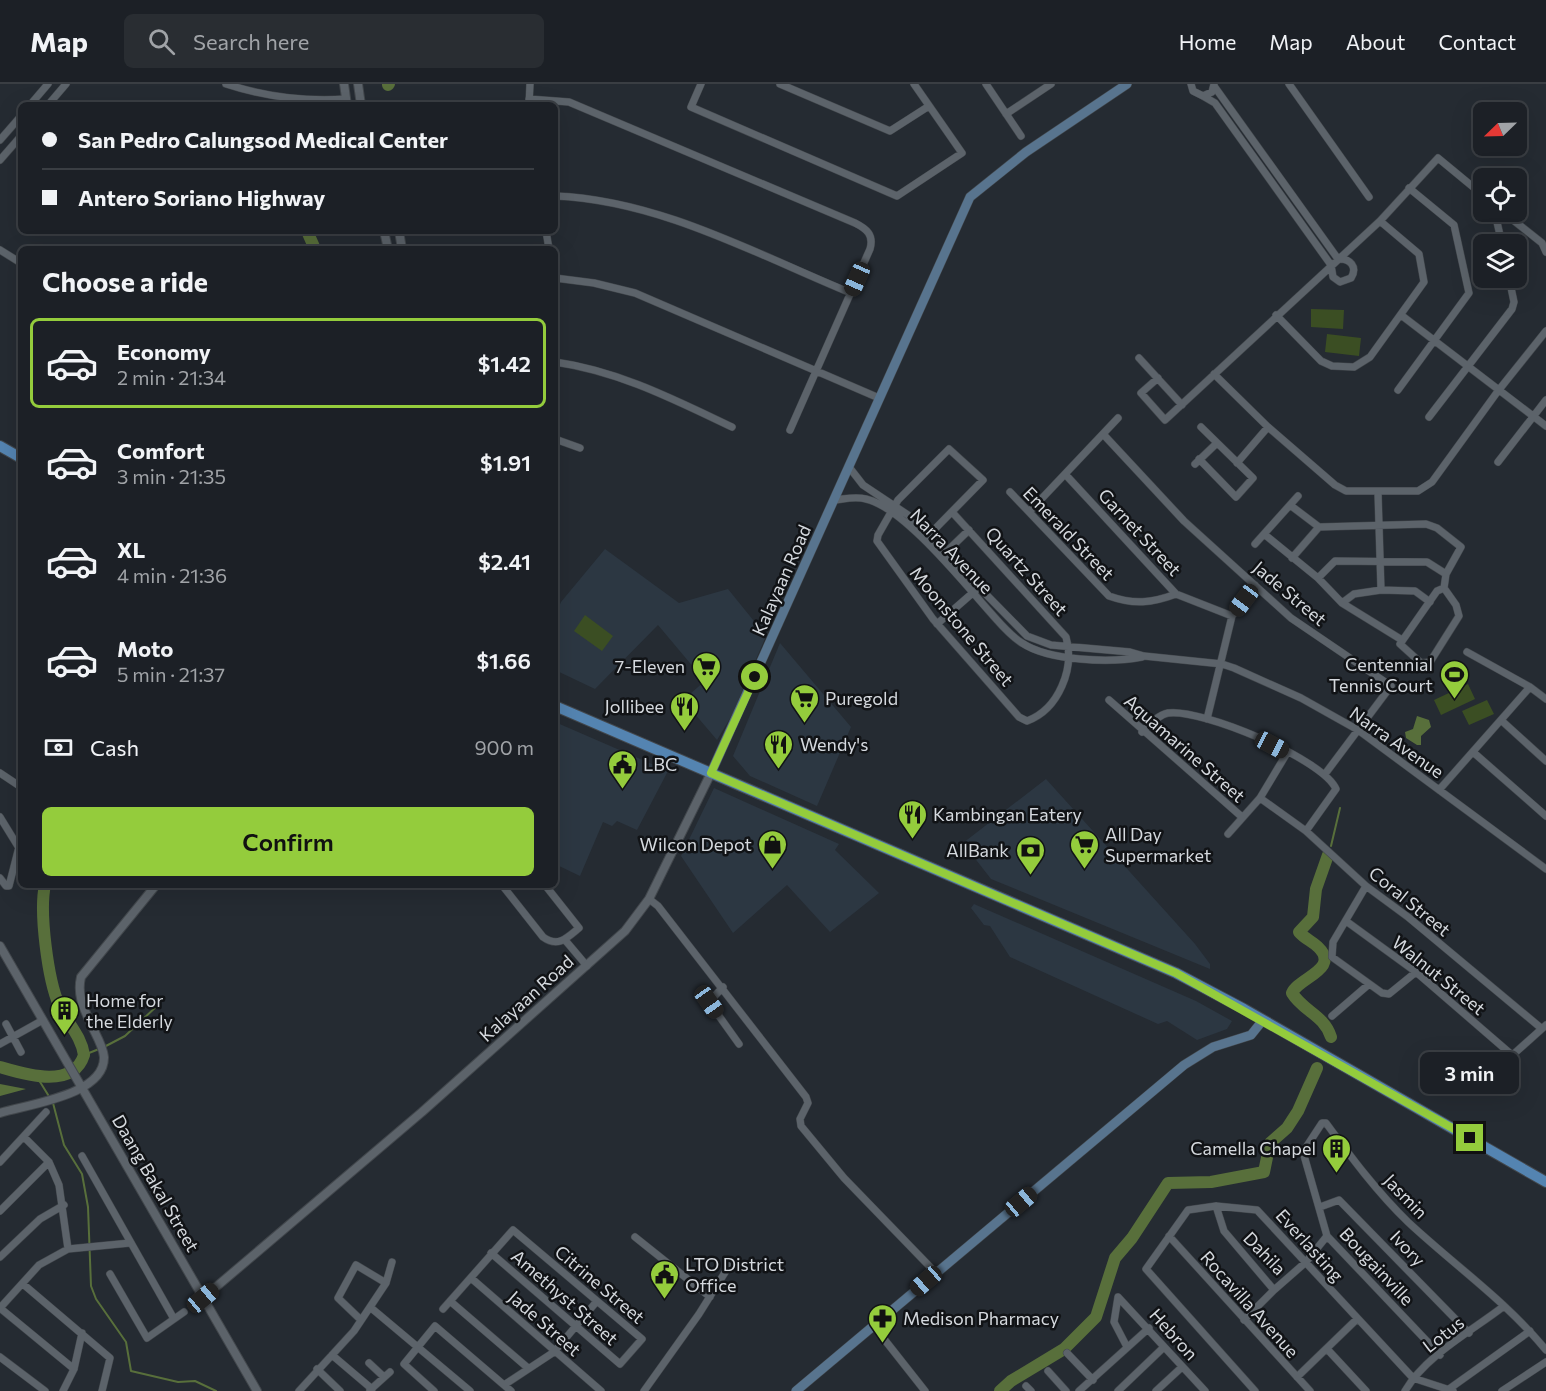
<!DOCTYPE html>
<html lang="en">
<head>
<meta charset="utf-8">
<style>
  body { margin:0; font-family:Commissioner,sans-serif; background:#292d32; color:#f1f3f6; height:100vh; display:flex; flex-direction:column; font-size:22px; white-space:nowrap }
  * { box-sizing:border-box; margin:0 }
  p { font-size:20px; color:#a0a3a7 }
  .icon { flex:none; width:33px; height:33px; fill:none; stroke:currentColor; stroke-width:2; stroke-linecap:round; stroke-linejoin:round }
  .map { position:relative; flex:1; overflow:hidden }
  .drawer { position:absolute; left:18px; top:162px; width:540px; height:642px; display:flex; flex-direction:column; background:#1c2026; border-radius:9px; box-shadow:0 6px 24px #0002,0 0 0 2px #3a3e43 }
  .drawer>* { flex:none }
  .hud { position:absolute; left:18px; top:18px; width:540px; height:132px; border-radius:9px; box-shadow:0 6px 24px #0002,0 0 0 2px #3a3e43; display:grid; align-content:center; height:132px; padding:0 24px; background:#1c2026 }
  .needle { width:39px; rotate:247deg }
  .fabs { position:absolute; left:1473px; top:18px; display:grid; gap:12px }
  .fabs a { display:grid; place-items:center; width:54px; height:54px; border-radius:9px; background:#1c2026; box-shadow:0 6px 24px #0002,0 0 0 2px #3a3e43; font-size:30px }
  .end { position:absolute; width:27px; height:27px; margin:-14px; border:8px solid #94cc3c; background:#111; box-shadow:0 0 0 3px #111 }
  .from { border-radius:50% }
  .bubble { position:absolute; height:42px; border-radius:9px; background:#1c2026; box-shadow:0 6px 24px #0002,0 0 0 2px #3a3e43; font-size:20px; font-weight:600; line-height:42px; text-align:center }
  .car { position:absolute; width:18px; height:36px; margin:-18px -9px; border-radius:8px; box-shadow:0 0 4px 2px #0007; background:linear-gradient(#222 24%,#8ab4d8 0 40%,#222 0 76%,#8ab4d8 0 86%,#222 0) }
  .hud b { display:flex; align-items:center; gap:21px; height:57px; font-size:22px }
  .hud b+b { border-top:2px solid #3a3e43 }
  .hud i { width:15px; height:15px; background:#f1f3f6 }
  ul { padding:0; list-style:none }
  li { display:flex; align-items:center; gap:18px; height:90px; margin:0 12px 9px; padding:0 12px; border:3px solid transparent; border-radius:9px }
  li div { flex:1 }
  li b { display:block; font-size:22px }
  li em { font-style:normal; font-weight:600 }
  li.active { border-color:#94cc3c }
  li>.icon { width:54px; height:54px; stroke-width:1.5 }
  h2 { padding:0 24px; font-size:27px; line-height:72px }
  .pay { display:flex; align-items:center; gap:15px; height:66px; padding:0 24px; font-size:22px }
  .pay p { margin-inline-start:auto }
  .cta { display:flex; gap:12px; margin-top:auto; padding:12px 24px }
  .cta a { flex:1; height:69px; border-radius:9px; background:#94cc3c; color:#111; font-size:24px; font-weight:600; line-height:69px; text-align:center }
  header { display:flex; align-items:center; gap:36px; box-sizing:border-box; height:84px; padding:0 30px; background:#1c2026; border-bottom:2px solid #3a3e43 }
  header strong { font-size:28px }
  nav { display:flex; gap:33px; margin-inline-start:auto; font-size:21px }
  .search { width:420px; height:54px; background:#292d32; display:flex; align-items:center; gap:15px; box-sizing:border-box; padding:0 21px; border-radius:9px; color:#a0a3a7; font-size:22px }
  .map>svg:first-child { display:block }
</style>
</head>
<body>
<header>
<strong>Map</strong>
<div class="search"><svg class="icon" aria-label="search" viewBox="0 0 24 24"><circle cx="10" cy="10" r="6"/><path d="M15 15l6 6"/></svg>Search here</div>
<nav><a>Home</a><a>Map</a><a>About</a><a>Contact</a></nav>
</header>
<div class="map">
<svg width="1546" height="1307" viewBox="0 0 1546 1307">
  <rect width="100%" height="100%" fill="#252b32"/>
  <path fill="#2c3742" d="M 605,465 L 679,519 L 728,505 L 766,552 L 732,631 L 717,656 L 683,616 L 705,597 L 658,541 L 595,605 L 555,586 L 555,533 L 561,518 Z
    M 780,559 L 851,643 L 817,722 L 750,692 L 733,672 Z
    M 555,638 L 668,687 L 637,746 L 617,737 L 612,742 L 603,738 L 580,792 L 555,780 Z
    M 1046,695 L 1195,860 L 1210,880 L 1210,885 L 991,795 L 963,759 Z
    M 714,704 L 839,760 L 835,766 L 879,809 L 830,848 L 787,801 L 733,849 L 681,772 Z
    M 974,820 L 1196,917 L 1232,937 L 1227,945 L 1197,956 L 1167,937 L 1158,940 L 1010,873 L 990,842 L 984,841 L 971,824 Z"/>
  <path fill="#3b4e23" d="M 1311,225 L 1344,226 L 1343,245 L 1311,243 Z
    M 1327,250 L 1361,254 L 1359,272 L 1325,268 Z
    M 585,531 L 613,552 L 602,567 L 574,547 Z
    M 1468,600 L 1475,615 L 1441,631 L 1434,616 Z
    M 1487,616 L 1494,630 L 1469,641 L 1462,627 Z"/>
  <path fill="#586f3b" d="M 1417,632 L 1429,636 L 1431,643 L 1421,652 L 1421,661 L 1417,661 L 1406,654 L 1405,648 L 1413,645 Z
    M 0,1000 L 26,1005 L 0,1012 Z"/>
  <g fill="none" stroke-linecap="round" stroke-linejoin="round">
    <path stroke="#586f3b" stroke-width="2" d="M 1331,762 L 1340,724
      M 1330,956 L 1331,953
      M 104,963 L 125,952 L 158,921
      M 84,971 L 99,965
      M 37,993 L 50,1014
      M 53,1019 L 64,1061 L 82,1090 L 88,1123 L 91,1202 L 96,1215 L 126,1258 L 131,1287 L 178,1298 L 195,1297 L 216,1307"/>
    <path stroke="#586f3b" stroke-width="12" d="M 388,1 L 389,0
      M 307,147 L 315,165
      M 1328,771 L 1316,805 L 1313,833 L 1299,848 C 1305,855 1312,857 1318,863 C 1341,885 1298,894 1292,909 C 1303,927 1324,931 1331,953
      M 0,983 C 24,990 73,1006 84,971 C 81,951 67,939 59,921 C 48,896 39,828 45,801
      M 1000,1307 L 1011,1297 L 1064,1265 L 1096,1233 L 1115,1174 L 1132,1154 L 1168,1099 L 1211,1098 L 1264,1088 L 1270,1059 L 1287,1044 L 1298,1027 L 1317,984"/>
    <defs>
      <path id="minor" d="M 226,0 C 266,13 303,18 346,15
        M 701,0 L 691,23 L 897,112 L 962,69 L 914,0
        M 780,0 L 890,47 L 929,22
        M 986,0 L 1021,52
        M 1191,0 L 1193,7 L 1203,12 L 1212,8 L 1214,0
        M 1289,0 L 1369,113
        M 1203,12 L 1215,19 L 1331,181 L 1333,193 L 1340,198 L 1351,194 C 1358,183 1350,174 1338,175 L 1214,2
        M 529,15 L 569,18 L 855,139 C 867,145 874,151 870,165 L 790,346
        M 30,21 L 48,0
        M 48,21 L 66,0
        M 529,21 L 530,0
        M 1006,30 L 1051,0
        M 0,56 L 21,32
        M 0,76 L 21,52
        M 555,112 C 659,116 756,170 851,209
        M 1503,128 L 1542,159 L 1546,168
        M 546,147 L 549,165
        M 1502,160 L 1497,138 L 1502,128
        M 0,166 L 21,179
        M 555,194 L 594,199 L 635,209 L 879,314
        M 1276,231 L 1321,277 L 1332,282 L 1354,283 L 1370,273 L 1424,198 L 1419,170 L 1380,137
        M 1401,231 L 1546,342
        M 1139,274 L 1182,321
        M 555,278 C 619,287 675,316 732,343
        M 1214,290 L 1268,343 L 1335,401 L 1346,407 L 1418,407 L 1432,398 L 1498,307 L 1546,247
        M 1158,294 L 1141,309 L 1165,336 L 1380,137 L 1438,74 L 1484,112
        M 1398,306 L 1469,209 L 1454,141 L 1409,104
        M 1429,333 L 1512,225 L 1514,218 L 1509,194
        M 1103,350 L 1184,437 L 1291,534 L 1391,602 L 1325,690
        M 555,355 L 580,364
        M 1199,375 L 1236,413 L 1253,394 L 1201,343
        M 1498,378 L 1546,316
        M 1237,379 L 1268,343
        M 1195,380 L 1217,359
        M 849,383 L 863,401 L 908,431 L 1027,552 L 1051,561 L 1130,568 L 1144,572 L 1222,580 L 1234,584 L 1301,614 L 1358,646 L 1546,785
        M 1065,390 L 1176,510 L 1232,532
        M 1010,408 L 1109,512 C 1134,521 1152,519 1176,510
        M 1378,409 L 1381,506
        M 834,416 C 845,415 855,412 866,415 C 903,423 963,498 989,527 C 999,538 1009,551 1022,559 C 1049,577 1110,579 1142,573
        M 1290,421 L 1319,443 L 1426,440 L 1437,444 L 1461,463 L 1446,490 L 1444,504
        M 1029,428 L 1118,334
        M 1264,450 L 1318,494 L 1342,519 L 1402,556
        M 929,451 L 983,396 L 949,365 L 898,416 L 878,451 L 877,457 L 933,535 L 1019,633 L 1027,637 C 1059,625 1075,584 1066,553 L 952,428
        M 1255,460 L 1298,412
        M 943,471 L 969,446
        M 1292,474 L 1319,443
        M 1318,494 L 1335,477 L 1427,478 L 1446,490
        M 1444,504 L 1456,521 L 1459,532 L 1430,578 L 1421,579 L 1400,560 L 1437,507 Z
        M 1342,519 L 1354,510 L 1381,506 L 1415,507 L 1430,518
        M 937,540 L 976,506
        M 1467,568 L 1530,603 L 1546,615
        M 1109,616 L 1242,733
        M 1207,635 L 1232,532 L 1255,501
        M 1502,637 L 1546,677
        M 1142,648 C 1149,641 1158,631 1168,629 C 1201,624 1323,675 1336,705 L 1306,747
        M 1473,668 L 1546,732
        M 0,689 L 21,703
        M 1439,706 L 1530,603
        M 1260,714 L 1306,747 L 1366,802 L 1408,833 L 1541,944
        M 0,733 L 19,764
        M 1228,750 L 1260,714 L 1287,669
        M 0,794 L 6,802 L 9,802 L 21,755
        M 502,801 L 543,853 C 558,864 567,854 579,844 L 545,801
        M 1366,802 L 1333,858 L 1332,873 L 1382,909 L 1389,910 L 1416,888
        M 649,815 L 658,822 L 806,1013 L 808,1019 L 800,1035 L 801,1042 L 844,1094 L 936,1189
        M 1346,837 L 1416,888 L 1512,971
        M 565,856 L 587,882
        M 723,903 L 709,918 L 739,960
        M 1332,932 L 1368,901
        M 6,940 L 21,968
        M 0,960 L 43,936
        M 1497,985 L 1546,941
        M 24,1053 L 49,1078 L 59,1101 L 68,1165
        M 82,1072 L 174,1235
        M 0,1078 L 46,1028
        M 1216,1122 L 1224,1147 L 1274,1206 L 1306,1178 L 1327,1152
        M 1320,1123 L 1339,1116 L 1469,1249
        M 0,1127 L 49,1078
        M 1169,1152 L 1310,1307
        M 635,1153 L 710,1213
        M 0,1173 L 40,1135 L 64,1121
        M 110,1190 L 147,1254 L 184,1228
        M 471,1194 L 601,1307
        M 23,1200 L 110,1274 L 102,1307
        M 450,1217 L 528,1284
        M 370,1223 L 470,1307
        M 0,1224 L 39,1181 L 68,1165 L 130,1159
        M 0,1224 L 74,1285
        M 443,1225 L 513,1146 L 642,1255 L 620,1280 L 491,1169
        M 361,1236 L 338,1214 L 356,1181 L 386,1199
        M 1244,1236 L 1274,1206
        M 873,1241 L 925,1307
        M 1127,1263 L 1114,1238 L 1118,1213 L 1205,1307
        M 1328,1266 L 1366,1307
        M 1067,1269 L 1093,1296
        M 332,1271 L 372,1305
        M 1440,1271 L 1327,1152 L 1303,1068 L 1322,1039 L 1326,1039 C 1351,1073 1377,1108 1408,1138 C 1454,1181 1506,1217 1546,1266
        M 0,1273 L 45,1307
        M 369,1279 L 384,1293
        M 317,1285 L 340,1307
        M 1048,1287 L 1066,1307
        M 1297,1293 L 1357,1235
        M 504,1301 L 554,1268 L 597,1217
        M 1026,1302 L 1031,1307
        M 1449,1305 L 1530,1247
        M 370,1306 L 390,1288
        M 63,1307 L 74,1285 L 82,1249
        M 299,1307 L 354,1247 L 386,1199 L 392,1178
        M 434,1307 L 404,1280 L 435,1242 L 511,1307
        M 644,1307 L 699,1230 L 729,1182
        M 1079,1307 L 1149,1244
        M 1118,1307 L 1164,1263
        M 1156,1307 L 1182,1283
        M 1255,1307 L 1146,1185 L 1188,1126 L 1216,1122 L 1257,1126 L 1413,1294 L 1453,1307
        M 1405,1307 C 1426,1271 1472,1247 1504,1222
        M 1502,1307 L 1546,1278"/>
      <path id="tertiary" d="M 344,0 L 347,21
        M 358,0 L 361,21
        M 384,147 L 388,165
        M 399,147 L 402,165
        M 0,862 L 257,1307
        M 0,1029 C 29,1020 105,1011 104,973 C 103,961 94,948 90,938 C 83,923 77,910 81,893 L 156,801
        M 203,1214 L 422,1028 L 625,847 L 649,815 L 711,689"/>
      <path id="secondary" d="M 711,689 L 970,113 L 1026,68 L 1127,0
        M 796,1307 L 1184,981 L 1213,963 L 1251,951 L 1263,936"/>
      <path id="primary" d="M 0,362 L 21,374
        M 555,622 L 1176,889 L 1244,925 L 1546,1098"/>
    </defs>
    <use href="#minor" stroke="#42474c" stroke-width="8"/>
    <use href="#tertiary" stroke="#42474c" stroke-width="10"/>
    <use href="#secondary" stroke="#42474c" stroke-width="10"/>
    <use href="#primary" stroke="#42474c" stroke-width="12"/>
    <use href="#minor" stroke="#5c636a" stroke-width="7"/>
    <use href="#tertiary" stroke="#5c636a" stroke-width="8"/>
    <use href="#secondary" stroke="#58748e" stroke-width="9"/>
    <use href="#primary" stroke="#5484b1" stroke-width="10"/>
  </g>
  <g fill="none" stroke-linecap="round" stroke-linejoin="round">
    <path stroke="#94cc3c" stroke-width="8" d="M 755,593 L 711,689 L 1176,889 L 1470,1054"/>
  </g>
  <defs>
    <symbol id="supermarket-pin" viewBox="-11 -11 22 30"><path d="M0 17L-7.5 6A9.5 9.5 0 1 1 7.5 6Z" fill="#94cc3c" stroke="#111316"/><path d="M-6-5.5h2.5l.6 2H6L4.5 2H-2.5L-4.4-4H-6ZM-1.5 3.2a1.3 1.3 0 1 0 .1 0ZM3 3.2a1.3 1.3 0 1 0 .1 0Z" fill="#111"/></symbol>
    <symbol id="stadium-pin" viewBox="-11 -11 22 30"><path d="M0 17L-7.5 6A9.5 9.5 0 1 1 7.5 6Z" fill="#94cc3c" stroke="#111316"/><path d="M0-5a6.5 5 0 1 0 0 10a6.5 5 0 1 0 0-10ZM-3.5-1.8h7v3.6h-7Z" fill="#111"/></symbol>
    <symbol id="restaurant-pin" viewBox="-11 -11 22 30"><path d="M0 17L-7.5 6A9.5 9.5 0 1 1 7.5 6Z" fill="#94cc3c" stroke="#111316"/><path d="M-5-6h1v4h1v-4h1v4h1v-4h1v5L-1.5 .5V6h-2V.5L-5-1ZM5-6V6H3V1.5H1.5Q1.5-4 5-6Z" fill="#111"/></symbol>
    <symbol id="civic-pin" viewBox="-11 -11 22 30"><path d="M0 17L-7.5 6A9.5 9.5 0 1 1 7.5 6Z" fill="#94cc3c" stroke="#111316"/><path d="M-.6-6.5H3V-4.5H.6V-3L4-1V1h2V6H-6V1h2V-1L-.6-3ZM-1.2 2.5V6h2.4V2.5Z" fill="#111"/></symbol>
    <symbol id="shop-pin" viewBox="-11 -11 22 30"><path d="M0 17L-7.5 6A9.5 9.5 0 1 1 7.5 6Z" fill="#94cc3c" stroke="#111316"/><path d="M-5-2.5h2.3a2.7 3.5 0 0 1 5.4 0H5L5.5 6h-11ZM-1.5-2.5h3a1.5 2.3 0 0 0-3 0Z" fill="#111"/></symbol>
    <symbol id="bank-pin" viewBox="-11 -11 22 30"><path d="M0 17L-7.5 6A9.5 9.5 0 1 1 7.5 6Z" fill="#94cc3c" stroke="#111316"/><path d="M-6-4H6V4H-6ZM0-2.3a2.3 2.3 0 1 0 0 4.6a2.3 2.3 0 1 0 0-4.6Z" fill="#111"/></symbol>
    <symbol id="building-pin" viewBox="-11 -11 22 30"><path d="M0 17L-7.5 6A9.5 9.5 0 1 1 7.5 6Z" fill="#94cc3c" stroke="#111316"/><path d="M-4-6H4V6H1V3H-1V6H-4ZM-2.5-4.3h1.7v1.8h-1.7ZM.8-4.3h1.7v1.8H.8ZM-2.5-1h1.7V.8h-1.7ZM.8-1h1.7V.8H.8Z" fill="#111"/></symbol>
    <symbol id="pharmacy-pin" viewBox="-11 -11 22 30"><path d="M0 17L-7.5 6A9.5 9.5 0 1 1 7.5 6Z" fill="#94cc3c" stroke="#111316"/><path d="M-2-6h4v4h4v4h-4v4h-4v-4h-4v-4h4Z" fill="#111"/></symbol>
  </defs>
  <g fill-rule="evenodd">
    <use href="#supermarket-pin" x="690" y="566" width="33" height="45"/>
    <use href="#stadium-pin" x="1438" y="574" width="33" height="45"/>
    <use href="#supermarket-pin" x="788" y="598" width="33" height="45"/>
    <use href="#restaurant-pin" x="668" y="606" width="33" height="45"/>
    <use href="#restaurant-pin" x="762" y="644" width="33" height="45"/>
    <use href="#civic-pin" x="606" y="664" width="33" height="45"/>
    <use href="#restaurant-pin" x="896" y="714" width="33" height="45"/>
    <use href="#shop-pin" x="756" y="744" width="33" height="45"/>
    <use href="#supermarket-pin" x="1068" y="744" width="33" height="45"/>
    <use href="#bank-pin" x="1014" y="750" width="33" height="45"/>
    <use href="#building-pin" x="48" y="910" width="33" height="45"/>
    <use href="#building-pin" x="1320" y="1048" width="33" height="45"/>
    <use href="#civic-pin" x="648" y="1174" width="33" height="45"/>
    <use href="#pharmacy-pin" x="866" y="1218" width="33" height="45"/>
  </g>
  <g text-anchor="middle" dominant-baseline="central" stroke-width="5" stroke-linejoin="round" paint-order="stroke">
    <g font-size="18" fill="#d5d9de" stroke="#111316">
      <text transform="translate(1140 448) rotate(47)">Garnet Street</text>
      <text transform="translate(1069 449) rotate(46)">Emerald Street</text>
      <text transform="translate(952 467) rotate(46)">Narra Avenue</text>
      <text transform="translate(1027 487) rotate(48)">Quartz Street</text>
      <text transform="translate(781 496) rotate(-66)">Kalayaan Road</text>
      <text transform="translate(1290 509) rotate(40)">Jade Street</text>
      <text transform="translate(962 542) rotate(50)">Moonstone Street</text>
      <text transform="translate(1397 658) rotate(35)">Narra Avenue</text>
      <text transform="translate(1185 664) rotate(41)">Aquamarine Street</text>
      <text transform="translate(1410 817) rotate(39)">Coral Street</text>
      <text transform="translate(1439 891) rotate(39)">Walnut Street</text>
      <text transform="translate(526 914) rotate(-42)">Kalayaan Road</text>
      <text transform="translate(156 1099) rotate(60)">Daang Bakal Street</text>
      <text transform="translate(1406 1112) rotate(46)">Jasmin</text>
      <text transform="translate(1310 1161) rotate(48)">Everlasting</text>
      <text transform="translate(1408 1164) rotate(46)">Ivory</text>
      <text transform="translate(1265 1169) rotate(46)">Dahila</text>
      <text transform="translate(1377 1182) rotate(47)">Bougainville</text>
      <text transform="translate(600 1200) rotate(40)">Citrine Street</text>
      <text transform="translate(565 1213) rotate(41)">Amethyst Street</text>
      <text transform="translate(1250 1220) rotate(48)">Rocavilla Avenue</text>
      <text transform="translate(545 1239) rotate(41)">Jade Street</text>
      <text transform="translate(1174 1250) rotate(48)">Hebron</text>
      <text transform="translate(1443 1250) rotate(-38)">Lotus</text>
    </g>
    <g font-size="18" fill="#d5d9de" stroke="#111316" text-anchor="start">
      <text x="1433" y="580" text-anchor="end">Centennial<tspan x="1433" dy="21">Tennis Court</tspan></text>
      <text x="685" y="582" text-anchor="end">7-Eleven</text>
      <text x="825" y="614">Puregold</text>
      <text x="664" y="622" text-anchor="end">Jollibee</text>
      <text x="800" y="660">Wendy's</text>
      <text x="643" y="680">LBC</text>
      <text x="933" y="730">Kambingan Eatery</text>
      <text x="1105" y="750">All Day<tspan x="1105" dy="21">Supermarket</tspan></text>
      <text x="752" y="760" text-anchor="end">Wilcon Depot</text>
      <text x="1009" y="766" text-anchor="end">AllBank</text>
      <text x="86" y="916">Home for<tspan x="86" dy="21">the Elderly</tspan></text>
      <text x="1316" y="1064" text-anchor="end">Camella Chapel</text>
      <text x="685" y="1180">LTO District<tspan x="685" dy="21">Office</tspan></text>
      <text x="903" y="1234">Medison Pharmacy</text>
    </g>
  </g>
</svg>
<div class="fabs">
<a><svg class="needle" viewBox="-14 -14 28 28"><path d="M0-13l5 13h-10z" fill="#e53935"/><path d="M0 13l5-13h-10z" fill="#a0a3a7"/></svg></a>
<a><svg class="icon" aria-label="locate" viewBox="0 0 24 24"><circle cx="12" cy="12" r="6"/><path d="M12 2v4M12 18v4M2 12h4M18 12h4"/></svg></a>
<a><svg class="icon" aria-label="layers" viewBox="0 0 24 24"><path d="M12 4l9 5-9 5-9-5zM3 14l9 5 9-5"/></svg></a>
</div>
<i class="end from" style="left:755px;top:593px"></i>
<i class="end" style="left:1470px;top:1054px"></i>
<div class="bubble" style="left:1420px;top:968px;width:99px">3 min</div>
<i class="car" style="left:857px;top:195px;rotate:204deg"></i>
<i class="car" style="left:1244px;top:516px;rotate:217deg"></i>
<i class="car" style="left:1272px;top:661px;rotate:118deg"></i>
<i class="car" style="left:709px;top:918px;rotate:145deg"></i>
<i class="car" style="left:1021px;top:1118px;rotate:50deg"></i>
<i class="car" style="left:926px;top:1197px;rotate:229deg"></i>
<i class="car" style="left:203px;top:1214px;rotate:50deg"></i>
<div class="hud">
<b><i class="from"></i>San Pedro Calungsod Medical Center</b>
<b><i></i>Antero Soriano Highway</b>
</div>
<section class="drawer">
<h2>Choose a ride</h2>
<ul>
<li class="active"><svg class="icon" aria-label="car" viewBox="0 0 24 24"><path d="M5 17H2v-5l4-1 3-4h7l3 4 3 1v5h-3M9 17h6M6 11h13"/><circle cx="7" cy="17" r="2"/><circle cx="17" cy="17" r="2"/></svg><div><b>Economy</b><p>2 min · 21:34</p></div><em>$1.42</em></li>
<li><svg class="icon" aria-label="car" viewBox="0 0 24 24"><path d="M5 17H2v-5l4-1 3-4h7l3 4 3 1v5h-3M9 17h6M6 11h13"/><circle cx="7" cy="17" r="2"/><circle cx="17" cy="17" r="2"/></svg><div><b>Comfort</b><p>3 min · 21:35</p></div><em>$1.91</em></li>
<li><svg class="icon" aria-label="car" viewBox="0 0 24 24"><path d="M5 17H2v-5l4-1 3-4h7l3 4 3 1v5h-3M9 17h6M6 11h13"/><circle cx="7" cy="17" r="2"/><circle cx="17" cy="17" r="2"/></svg><div><b>XL</b><p>4 min · 21:36</p></div><em>$2.41</em></li>
<li><svg class="icon" aria-label="car" viewBox="0 0 24 24"><path d="M5 17H2v-5l4-1 3-4h7l3 4 3 1v5h-3M9 17h6M6 11h13"/><circle cx="7" cy="17" r="2"/><circle cx="17" cy="17" r="2"/></svg><div><b>Moto</b><p>5 min · 21:37</p></div><em>$1.66</em></li>
</ul>
<div class="pay"><svg class="icon" aria-label="cash" viewBox="0 0 24 24"><path d="M3 7h18v10H3z"/><circle cx="12" cy="12" r="2"/></svg>Cash<p>900 m</p></div>
<div class="cta"><a>Confirm</a></div>
</section>
</div>
</body>
</html>
